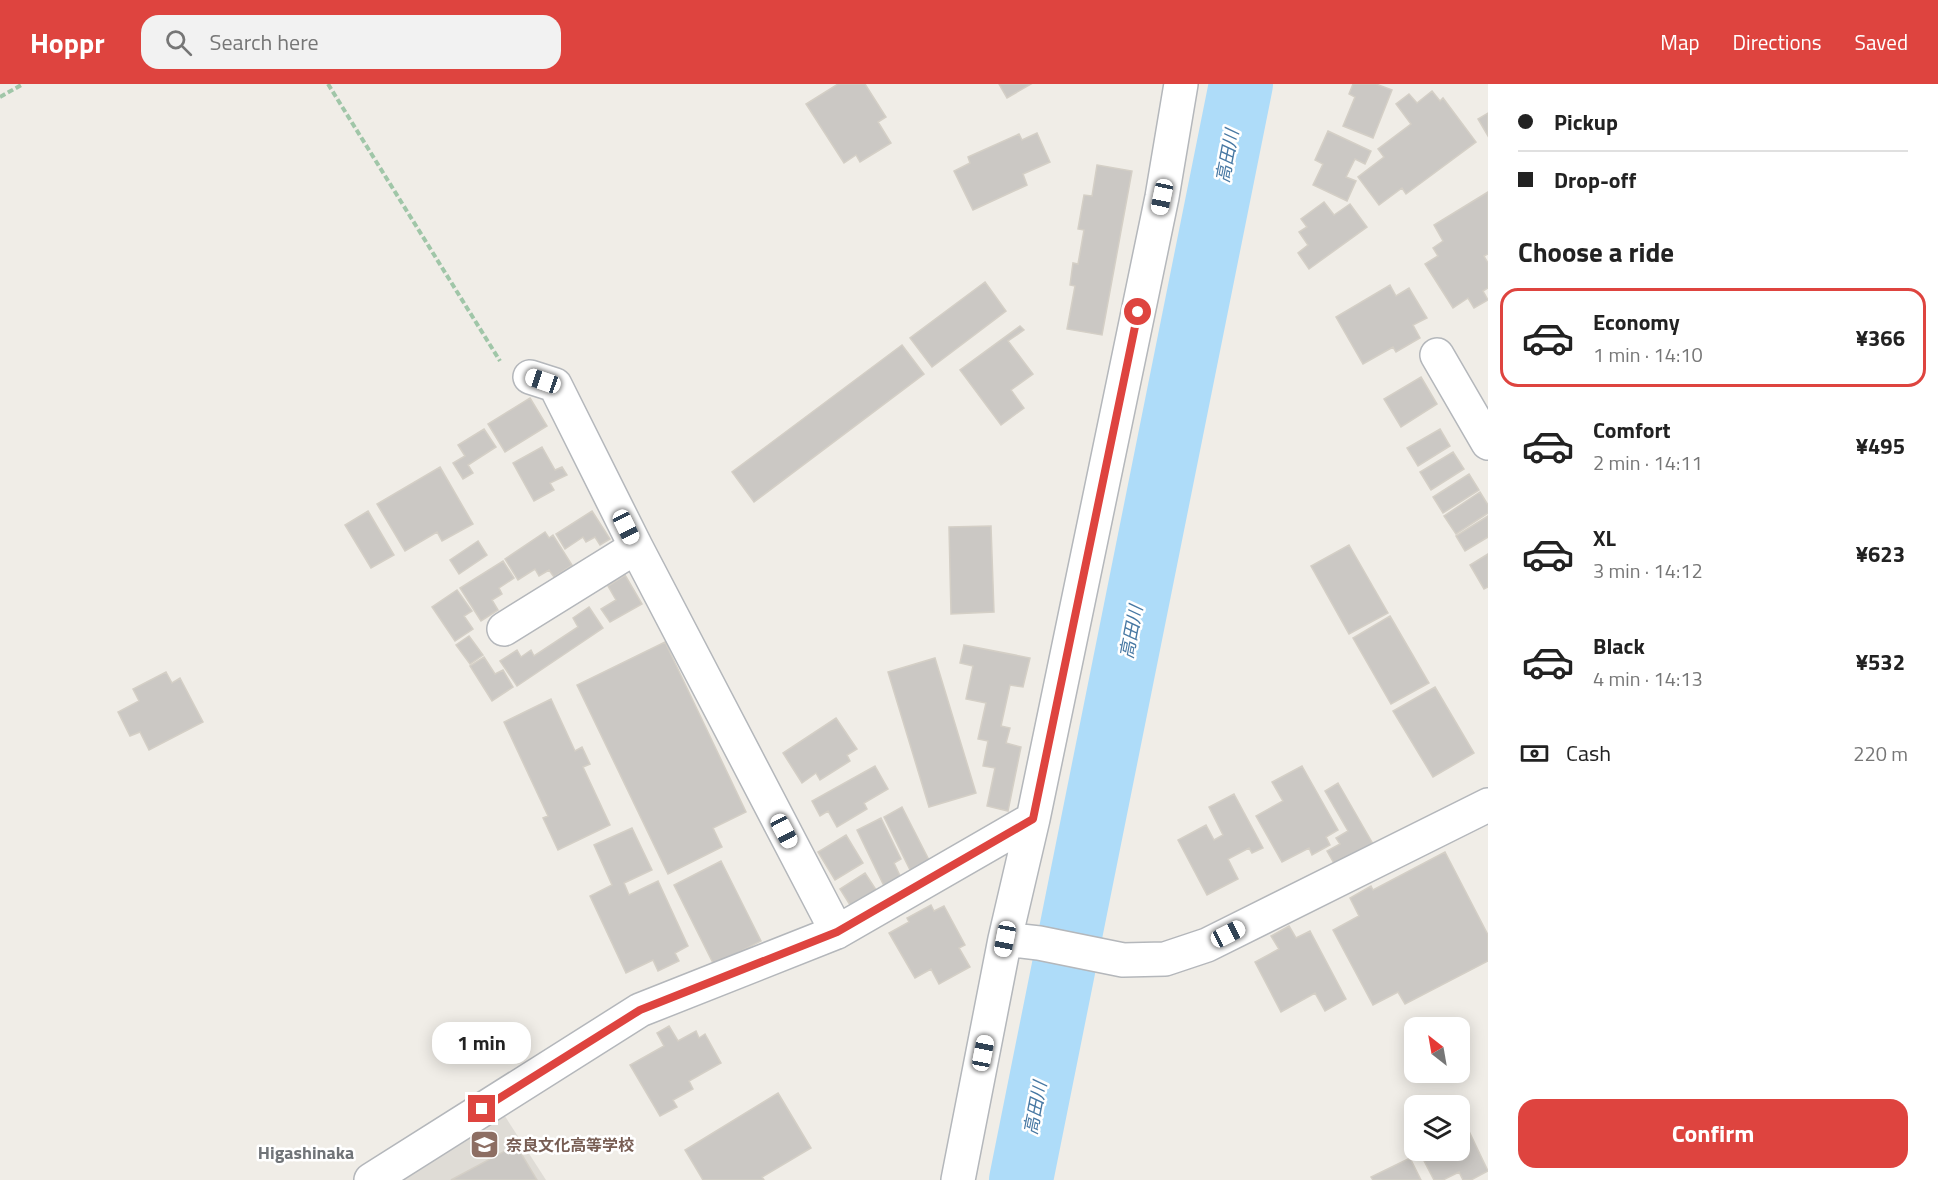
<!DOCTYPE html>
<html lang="en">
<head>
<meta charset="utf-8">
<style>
  body { margin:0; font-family:"Titillium Web","Noto Sans JP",sans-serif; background:#f2f2f2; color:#222; height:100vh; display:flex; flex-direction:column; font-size:22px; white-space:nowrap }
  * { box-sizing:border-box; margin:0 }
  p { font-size:20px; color:#767676 }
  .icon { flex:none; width:33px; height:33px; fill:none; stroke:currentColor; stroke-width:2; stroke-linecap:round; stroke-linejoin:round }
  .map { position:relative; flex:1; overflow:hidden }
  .sheet { display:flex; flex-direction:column; background:#fff; width:450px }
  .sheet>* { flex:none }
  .guide { display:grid; align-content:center; height:132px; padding:0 30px; background:#fff }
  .needle { width:39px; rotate:329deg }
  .fabs { position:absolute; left:1404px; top:933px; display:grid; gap:12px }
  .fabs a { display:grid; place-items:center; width:66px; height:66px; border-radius:12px; background:#fff; box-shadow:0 3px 15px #0003; font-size:30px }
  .end { position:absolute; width:27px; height:27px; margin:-14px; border:8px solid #de443f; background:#fff; box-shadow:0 0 0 3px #fff }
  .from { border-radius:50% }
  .bubble { position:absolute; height:42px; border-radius:18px; background:#fff; box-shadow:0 3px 15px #0003; font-size:20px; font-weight:700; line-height:42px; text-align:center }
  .car { position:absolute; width:18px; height:36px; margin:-18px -9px; border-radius:8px; box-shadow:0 0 4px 2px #0007; background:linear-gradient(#fff 24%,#345 0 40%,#fff 0 76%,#345 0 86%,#fff 0) }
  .guide b { display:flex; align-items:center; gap:21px; height:57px; font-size:22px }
  .guide b+b { border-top:2px solid #e0e0e0 }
  .guide i { width:15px; height:15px; background:#222 }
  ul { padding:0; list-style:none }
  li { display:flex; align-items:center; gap:18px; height:99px; margin:0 12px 9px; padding:0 18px; border:3px solid transparent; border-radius:18px }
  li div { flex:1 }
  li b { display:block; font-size:22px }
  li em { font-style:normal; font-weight:700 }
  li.current { border-color:#de443f }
  li>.icon { width:54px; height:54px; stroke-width:1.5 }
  h2 { padding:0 30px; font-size:27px; line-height:72px }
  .pay { display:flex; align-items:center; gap:15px; height:66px; padding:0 30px; font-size:22px }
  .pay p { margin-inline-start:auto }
  .cta { display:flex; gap:12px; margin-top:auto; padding:12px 30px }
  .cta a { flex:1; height:69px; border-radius:18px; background:#de443f; color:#fff; font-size:24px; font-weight:700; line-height:69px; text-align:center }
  header { display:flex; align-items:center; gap:36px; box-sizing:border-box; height:84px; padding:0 30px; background:#de443f; color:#fff }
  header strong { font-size:28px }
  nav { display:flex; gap:33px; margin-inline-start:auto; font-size:21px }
  .search { width:420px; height:54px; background:#f2f2f2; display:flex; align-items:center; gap:15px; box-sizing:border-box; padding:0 21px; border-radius:18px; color:#767676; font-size:22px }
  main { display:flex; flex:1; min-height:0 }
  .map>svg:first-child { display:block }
</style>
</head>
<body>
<header>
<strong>Hoppr</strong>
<div class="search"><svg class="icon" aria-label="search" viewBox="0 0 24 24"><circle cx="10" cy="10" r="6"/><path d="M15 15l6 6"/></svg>Search here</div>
<nav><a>Map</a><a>Directions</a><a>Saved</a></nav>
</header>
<main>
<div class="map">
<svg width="1488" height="1096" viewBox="0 0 1488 1096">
  <rect width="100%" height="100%" fill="#f0ede7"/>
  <path fill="#dfdcd6" d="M 501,1026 L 546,1096 L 393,1096 Z"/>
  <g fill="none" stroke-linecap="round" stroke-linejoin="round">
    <path stroke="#aedcf9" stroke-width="64" d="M 1021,1096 L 1241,0"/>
  </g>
  <path fill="#cbc8c4" stroke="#d4cfc6" stroke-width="1.5" d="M 838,0 L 865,0 L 886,33 L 878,38 L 891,59 L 860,78 L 856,71 L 844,79 L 806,20 Z
    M 999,0 L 1031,0 L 1007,14 Z
    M 1353,0 L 1376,0 L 1392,6 L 1373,54 L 1343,42 L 1355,13 L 1349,10 Z
    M 1432,7 L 1440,17 L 1443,14 L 1476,58 L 1406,110 L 1402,104 L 1379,121 L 1358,93 L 1384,73 L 1378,65 L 1411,40 L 1396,20 L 1409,10 L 1417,19 Z
    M 1488,29 L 1488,52 L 1478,35 Z
    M 1328,47 L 1371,67 L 1365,80 L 1355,75 L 1346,93 L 1356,97 L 1347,117 L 1313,101 L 1323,80 L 1315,76 Z
    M 1037,49 L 1050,78 L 1023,90 L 1027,101 L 973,126 L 954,87 L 970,79 L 968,73 L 1019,50 L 1022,56 Z
    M 1097,81 L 1132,87 L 1102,251 L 1067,245 L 1075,202 L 1070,201 L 1073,179 L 1078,180 L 1084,146 L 1078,145 L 1084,111 L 1092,112 Z
    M 1488,108 L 1488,170 L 1484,172 L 1488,179 L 1488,204 L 1483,207 L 1488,216 L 1474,224 L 1468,214 L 1453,224 L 1425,180 L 1438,172 L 1433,164 L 1443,157 L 1434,141 Z
    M 1324,118 L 1334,131 L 1350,120 L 1367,143 L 1309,185 L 1298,169 L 1308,161 L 1299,148 L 1307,143 L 1301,135 Z
    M 985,198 L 1006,227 L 932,283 L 910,254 Z
    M 1390,201 L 1396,212 L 1409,204 L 1427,234 L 1413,241 L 1420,254 L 1396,268 L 1393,263 L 1363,280 L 1336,233 Z
    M 1020,242 L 1024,246 L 1008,257 L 1033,290 L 1011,306 L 1024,324 L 1001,341 L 960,286 Z
    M 902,261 L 924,290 L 754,418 L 732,388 Z
    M 1421,293 L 1437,320 L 1401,343 L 1384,315 Z
    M 530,314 L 547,342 L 505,368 L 488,340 Z
    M 484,345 L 496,363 L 468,381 L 473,389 L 463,395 L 453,379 L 465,372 L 458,361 Z
    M 1440,345 L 1450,362 L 1418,382 L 1407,364 Z
    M 542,363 L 555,386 L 562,383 L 567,391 L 550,399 L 554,406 L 534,417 L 513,379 Z
    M 1453,368 L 1464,385 L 1431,406 L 1420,388 Z
    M 440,383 L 473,440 L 442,457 L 437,448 L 405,467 L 377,420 Z
    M 1469,390 L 1479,406 L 1443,429 L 1433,413 Z
    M 1480,408 L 1488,421 L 1488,429 L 1456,450 L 1444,432 Z
    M 368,427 L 394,471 L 371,484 L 345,441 Z
    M 592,427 L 610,455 L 600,461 L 595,453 L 586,458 L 583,453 L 565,465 L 556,450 Z
    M 1488,432 L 1488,453 L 1465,467 L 1456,452 Z
    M 991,442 L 994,528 L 951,530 L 949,443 Z
    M 545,448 L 549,454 L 553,451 L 572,481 L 554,493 L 549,486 L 539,492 L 535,485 L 518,496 L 505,475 Z
    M 478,457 L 487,471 L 459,490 L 450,476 Z
    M 1349,461 L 1388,529 L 1349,550 L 1311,482 Z
    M 1488,470 L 1488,503 L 1484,505 L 1470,481 Z
    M 503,477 L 514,494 L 499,504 L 502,510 L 492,516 L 498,526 L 481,537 L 460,504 Z
    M 625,491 L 642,520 L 610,538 L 601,525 L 616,516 L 608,502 Z
    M 457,506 L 472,527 L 464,532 L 473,545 L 455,557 L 432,523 Z
    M 589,523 L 603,544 L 517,602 L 500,577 L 517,566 L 521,573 L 531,566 L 534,572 L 578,543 L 573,534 Z
    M 1390,532 L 1429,599 L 1391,620 L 1353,554 Z
    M 469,552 L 483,571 L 470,580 L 456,561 Z
    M 665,558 L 746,728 L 713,744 L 722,763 L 668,790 L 577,601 Z
    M 964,561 L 1030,574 L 1023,603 L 1010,601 L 1001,642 L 1010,644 L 1006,659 L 1021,663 L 1008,727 L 987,722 L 995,684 L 983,682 L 988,657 L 978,655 L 986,619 L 966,615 L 973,582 L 960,579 Z
    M 484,573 L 495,590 L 503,586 L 513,603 L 492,617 L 470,582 Z
    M 935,574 L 976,709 L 929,723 L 888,588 Z
    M 166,588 L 172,599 L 180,594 L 203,638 L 149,666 L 140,648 L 130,652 L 118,628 L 139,617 L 133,605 Z
    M 1435,603 L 1474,669 L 1433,693 L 1393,627 Z
    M 551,615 L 575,667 L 582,663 L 590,680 L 583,683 L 610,741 L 558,766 L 543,734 L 548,732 L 504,638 Z
    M 836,634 L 857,665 L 847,671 L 850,677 L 820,696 L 816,689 L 802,699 L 783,669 Z
    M 875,682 L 888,705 L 864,719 L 867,725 L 837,743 L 828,727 L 820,732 L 812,717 Z
    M 1302,682 L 1338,746 L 1326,753 L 1330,761 L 1312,771 L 1309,764 L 1282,778 L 1256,732 L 1283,717 L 1272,698 Z
    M 1338,699 L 1373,760 L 1335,781 L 1327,767 L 1340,760 L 1336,754 L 1348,747 L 1325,707 Z
    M 1234,710 L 1263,764 L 1252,769 L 1249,764 L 1228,775 L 1238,795 L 1207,811 L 1178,756 L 1206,741 L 1214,756 L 1223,751 L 1209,723 Z
    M 902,723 L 932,782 L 913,792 L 884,733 Z
    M 881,734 L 901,775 L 894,779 L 903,798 L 886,806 L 857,746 Z
    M 632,744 L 652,786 L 624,799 L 629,811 L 658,797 L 688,862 L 675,869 L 679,877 L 658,887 L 653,876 L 626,889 L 590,812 L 612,801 L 594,761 Z
    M 846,751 L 863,779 L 835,796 L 818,768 Z
    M 1445,768 L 1488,851 L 1488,877 L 1405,920 L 1398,908 L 1373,921 L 1333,846 L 1359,832 L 1350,814 L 1371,802 L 1373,806 Z
    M 721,777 L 761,857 L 714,881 L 674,801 Z
    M 865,789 L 880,812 L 852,824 L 840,805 Z
    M 931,821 L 934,827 L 944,822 L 965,861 L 959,864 L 970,883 L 939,900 L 931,885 L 915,894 L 889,849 L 909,838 L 907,834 Z
    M 1289,842 L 1296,854 L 1310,847 L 1346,915 L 1325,927 L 1315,909 L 1281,928 L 1255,878 L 1279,865 L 1271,852 Z
    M 669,942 L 678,957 L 696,947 L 699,954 L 705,950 L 721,979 L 689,997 L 693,1005 L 673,1016 L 677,1023 L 660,1032 L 630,981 L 664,962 L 657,949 Z
    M 778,1009 L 811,1064 L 762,1093 L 764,1096 L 703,1096 L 685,1066 Z
    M 1468,1045 L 1488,1087 L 1471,1096 L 1463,1096 L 1459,1088 L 1443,1096 L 1434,1096 L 1420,1069 L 1426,1066 L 1460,1066 L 1460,1049 Z
    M 516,1061 L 537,1096 L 451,1096 Z
    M 1410,1074 L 1421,1096 L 1373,1096 L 1371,1093 Z"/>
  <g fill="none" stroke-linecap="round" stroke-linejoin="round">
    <defs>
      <path id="minor" d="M 1437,271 L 1488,359
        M 530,293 L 555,301 L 636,463 L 837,848
        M 504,545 L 636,463
        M 1005,855 L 1039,859 L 1123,876 L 1165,875 L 1207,861 L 1488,721
        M 371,1096 L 640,926 L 837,848 L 1033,735
        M 958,1096 L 1005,855 L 1033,735 L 1162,113 L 1181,0"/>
    </defs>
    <use href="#minor" stroke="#b4b7bb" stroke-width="36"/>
    <path stroke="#a0c6a8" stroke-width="4" stroke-dasharray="6 3" stroke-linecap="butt" d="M 328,0 L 500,277
      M 0,13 L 23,0"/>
    <use href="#minor" stroke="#fff" stroke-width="33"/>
  </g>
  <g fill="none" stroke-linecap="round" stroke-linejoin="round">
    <path stroke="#de443f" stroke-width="8" d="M 482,1025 L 640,926 L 837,848 L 1033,735 L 1138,228"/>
  </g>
  <defs>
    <symbol id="school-square" viewBox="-11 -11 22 22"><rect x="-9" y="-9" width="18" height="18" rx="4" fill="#8d6e63" stroke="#fff"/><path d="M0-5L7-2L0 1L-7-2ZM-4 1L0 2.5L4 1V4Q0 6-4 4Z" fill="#fff"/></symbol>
  </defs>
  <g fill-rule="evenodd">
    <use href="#school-square" x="468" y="1044" width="33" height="33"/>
  </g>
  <g text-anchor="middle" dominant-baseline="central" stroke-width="5" stroke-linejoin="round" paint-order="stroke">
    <g font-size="16" font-weight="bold" fill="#785e54" stroke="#fff" text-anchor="start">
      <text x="506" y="1061">奈良文化高等学校</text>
    </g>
    <g font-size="18" font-style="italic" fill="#4778a3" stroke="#fff">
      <text transform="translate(1227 72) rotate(-79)">高田川</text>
      <text transform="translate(1131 548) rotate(-79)">高田川</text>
      <text transform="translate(1035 1024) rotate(-79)">高田川</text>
    </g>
    <g font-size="18" font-weight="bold" fill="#707478" stroke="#fff">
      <text x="306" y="1068">Higashinaka</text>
    </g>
  </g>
</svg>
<div class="fabs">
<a><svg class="needle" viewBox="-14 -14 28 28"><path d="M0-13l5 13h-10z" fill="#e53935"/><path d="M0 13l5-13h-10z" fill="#767676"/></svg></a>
<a><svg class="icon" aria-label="layers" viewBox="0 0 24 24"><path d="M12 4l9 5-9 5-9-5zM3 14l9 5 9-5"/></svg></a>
</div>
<i class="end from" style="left:1138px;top:228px"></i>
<i class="end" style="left:482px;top:1025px"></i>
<div class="bubble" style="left:432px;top:938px;width:99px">1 min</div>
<i class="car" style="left:1162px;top:113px;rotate:192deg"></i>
<i class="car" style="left:543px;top:297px;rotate:289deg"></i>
<i class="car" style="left:626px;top:443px;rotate:154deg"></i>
<i class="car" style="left:784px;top:747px;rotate:152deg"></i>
<i class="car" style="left:1228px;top:850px;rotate:63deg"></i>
<i class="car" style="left:1005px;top:855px;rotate:191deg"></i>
<i class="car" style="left:983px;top:969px;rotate:11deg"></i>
</div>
<section class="sheet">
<div class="guide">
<b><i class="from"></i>Pickup</b>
<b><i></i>Drop-off</b>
</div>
<h2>Choose a ride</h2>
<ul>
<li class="current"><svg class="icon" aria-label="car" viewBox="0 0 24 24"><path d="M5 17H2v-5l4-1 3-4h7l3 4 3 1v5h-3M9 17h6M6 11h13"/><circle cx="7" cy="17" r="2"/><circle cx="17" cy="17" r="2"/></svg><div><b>Economy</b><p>1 min · 14:10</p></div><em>¥366</em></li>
<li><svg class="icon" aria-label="car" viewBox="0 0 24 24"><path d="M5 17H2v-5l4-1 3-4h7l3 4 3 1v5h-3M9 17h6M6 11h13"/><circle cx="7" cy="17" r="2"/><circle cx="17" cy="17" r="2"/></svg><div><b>Comfort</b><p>2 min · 14:11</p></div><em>¥495</em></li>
<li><svg class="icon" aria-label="car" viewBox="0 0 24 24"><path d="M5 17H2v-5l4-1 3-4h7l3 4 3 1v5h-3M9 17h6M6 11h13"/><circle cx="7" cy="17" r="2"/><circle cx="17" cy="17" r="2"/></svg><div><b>XL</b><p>3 min · 14:12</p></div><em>¥623</em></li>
<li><svg class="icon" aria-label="car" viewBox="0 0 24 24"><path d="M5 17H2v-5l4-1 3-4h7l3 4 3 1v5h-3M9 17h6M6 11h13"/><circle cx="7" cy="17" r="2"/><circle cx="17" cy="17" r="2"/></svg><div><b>Black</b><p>4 min · 14:13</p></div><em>¥532</em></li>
</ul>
<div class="pay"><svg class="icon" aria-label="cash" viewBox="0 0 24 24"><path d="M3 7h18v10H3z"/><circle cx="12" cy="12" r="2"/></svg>Cash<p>220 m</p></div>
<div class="cta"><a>Confirm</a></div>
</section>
</main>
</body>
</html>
